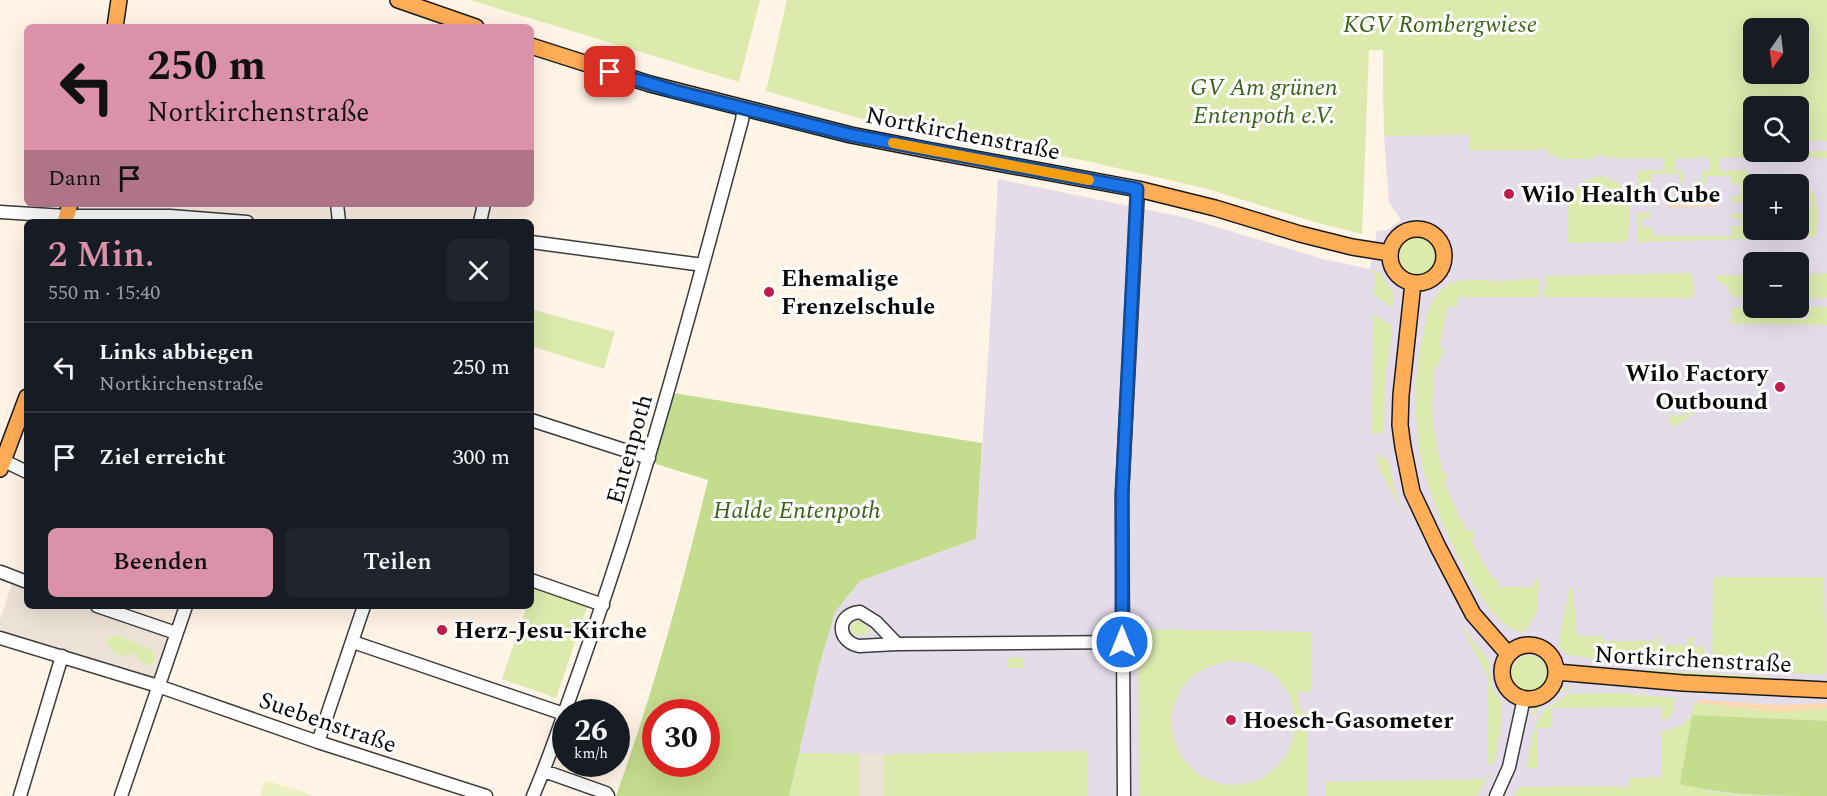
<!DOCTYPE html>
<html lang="de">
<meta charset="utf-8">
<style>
body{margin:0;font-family:Spectral,serif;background:#20242c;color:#f1f3f6;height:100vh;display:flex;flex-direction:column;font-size:22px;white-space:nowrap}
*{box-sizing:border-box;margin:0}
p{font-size:20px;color:#9ea1a6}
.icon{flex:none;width:33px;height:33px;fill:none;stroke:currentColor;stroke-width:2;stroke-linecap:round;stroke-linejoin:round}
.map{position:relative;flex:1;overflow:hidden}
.side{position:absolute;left:24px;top:219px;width:510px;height:390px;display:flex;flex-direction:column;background:#171b24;border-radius:9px;box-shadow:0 6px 24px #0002}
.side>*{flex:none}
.top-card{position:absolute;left:24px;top:24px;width:510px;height:183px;border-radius:9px;box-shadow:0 6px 24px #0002;background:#db92a9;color:#111;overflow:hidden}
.needle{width:39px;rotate:194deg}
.controls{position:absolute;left:1743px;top:18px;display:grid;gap:12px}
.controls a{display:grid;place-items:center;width:66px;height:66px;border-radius:9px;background:#171b24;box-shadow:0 6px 24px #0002;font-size:30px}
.speed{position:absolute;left:552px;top:699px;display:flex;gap:12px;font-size:30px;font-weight:700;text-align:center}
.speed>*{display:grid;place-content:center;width:78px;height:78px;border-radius:50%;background:#171b24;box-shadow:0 6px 24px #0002;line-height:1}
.speed small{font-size:15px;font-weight:400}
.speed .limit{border:9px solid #d22;background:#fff;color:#111}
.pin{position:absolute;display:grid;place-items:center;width:51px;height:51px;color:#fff;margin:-26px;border-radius:12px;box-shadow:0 3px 9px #0006}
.me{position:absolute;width:66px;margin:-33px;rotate:0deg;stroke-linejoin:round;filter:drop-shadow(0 0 4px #0008)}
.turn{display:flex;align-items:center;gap:21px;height:126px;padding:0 24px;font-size:27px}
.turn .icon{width:78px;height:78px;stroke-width:2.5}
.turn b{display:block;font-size:42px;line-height:51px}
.then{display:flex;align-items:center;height:57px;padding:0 24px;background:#0003;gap:12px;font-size:22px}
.round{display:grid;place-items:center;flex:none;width:63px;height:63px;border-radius:9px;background:#20242c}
.overview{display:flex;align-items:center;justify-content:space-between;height:102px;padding:0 24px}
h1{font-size:36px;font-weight:600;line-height:45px;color:#db92a9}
.button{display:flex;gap:12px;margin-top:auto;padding:12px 24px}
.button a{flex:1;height:69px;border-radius:9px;background:#db92a9;color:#111;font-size:24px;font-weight:600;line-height:69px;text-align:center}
.button a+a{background:#20242c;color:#f1f3f6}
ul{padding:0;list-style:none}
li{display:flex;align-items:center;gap:18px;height:90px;padding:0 24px;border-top:2px solid #363941}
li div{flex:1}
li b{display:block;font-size:22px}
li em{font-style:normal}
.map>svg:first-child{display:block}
.industrial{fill:#e5dcea;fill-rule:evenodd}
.green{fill:#dceaae;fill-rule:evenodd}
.forest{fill:#c4dc8d;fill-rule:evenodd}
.sand{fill:#fed9af}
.pitch{fill:#ecf1c1}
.plaza{fill:#ede2d7;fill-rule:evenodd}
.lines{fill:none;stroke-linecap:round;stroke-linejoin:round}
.minor-casing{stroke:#3c3c3c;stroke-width:15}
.major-casing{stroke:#1a1a1a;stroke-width:18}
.minor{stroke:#fff;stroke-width:12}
.major{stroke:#ffad56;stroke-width:15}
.route-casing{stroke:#114b97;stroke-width:15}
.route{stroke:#1a73e8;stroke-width:10}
.slow{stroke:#f59e0b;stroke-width:10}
.poi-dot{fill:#c01b4b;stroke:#fff;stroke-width:2}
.labels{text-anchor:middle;stroke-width:6;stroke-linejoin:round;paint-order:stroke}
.park-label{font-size:24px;font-style:italic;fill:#3a6318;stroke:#fff}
.street-label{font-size:24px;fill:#090909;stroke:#fff}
.poi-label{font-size:24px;font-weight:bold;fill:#090909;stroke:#fff;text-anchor:start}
</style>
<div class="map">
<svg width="1827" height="796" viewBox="0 0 1827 796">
<rect width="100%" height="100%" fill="#fff4e6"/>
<path class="industrial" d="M1637 45 1753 48 1754 74H1798L1799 49H1827V796H789L820 657 835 612 860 581 976 539 988 360 998 179 1183 217 1323 259 1370 269 1377 231 1387 230 1401 220 1389 203 1384 136 1383 50ZM1754 106H1798V152H1754ZM1754 184H1798V230H1754ZM1754 262H1798V308H1754Z"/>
<path class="green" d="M470 0H760L739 82Z
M787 0H1827V141H1799L1798 106H1754V152H1784V157L1719 158V171L1747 170V202H1732V196H1740L1741 184H1732V176H1706V184H1701V171H1710L1709 158H1675V171H1683V183H1679V174H1652L1651 183H1643V196L1652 197V200H1638V170H1664V158H1605L1604 155 1595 156V159H1557V156H1550V150H1470L1469 135 1384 136 1383 50H1369L1362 234 1325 225 1207 189 1087 161 865 120 766 91ZM1754 28H1798V74H1754Z
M1827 151V158L1792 157 1793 152Z
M1601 176C1637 183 1629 213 1628 242L1568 243C1568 211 1561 184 1601 176Z
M1792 177C1823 186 1817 212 1816 237L1791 238 1790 233 1788 230 1804 232 1807 229 1808 221 1806 218H1799V208L1801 211 1809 210 1812 203 1808 196 1804 195 1799 198 1798 184H1790V178Z
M1638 213H1652V218H1642V227L1653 228V236H1731V227L1742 226V218H1732V213H1747L1746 239 1638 242Z
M1758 230H1781L1785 234 1784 238H1758Z
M1398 257a19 19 0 1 1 38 0a19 19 0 1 1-38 0Z
M1370 269 1380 273 1393 292V308L1374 295 1375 275Z
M1692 273 1694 298 1544 297 1545 276Z
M1827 273V298H1799V274Z
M1715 275H1753V298L1733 297 1727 287 1718 281Z
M1539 278 1540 297H1458L1457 306 1448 307 1439 347H1444L1443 356H1439V365L1435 366 1432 405 1433 423 1440 463H1442V472H1447L1445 483 1461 521H1464L1465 530H1474V539L1471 540 1492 578H1497L1498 587H1534L1535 579 1539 578 1537 611 1525 632C1485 634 1436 513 1426 478 1421 464 1419 449 1418 434 1413 401 1416 367 1423 334 1427 315 1429 295 1449 284 1464 277 1486 281 1503 281 1515 280 1527 279 1539 278Z
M1809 306 1827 307V325L1731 324 1732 309 1736 307 1780 308 1786 319H1808Z
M534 310 615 332 604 369 531 346V327Z
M1373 314 1392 325 1390 350 1385 375 1384 433 1372 434Z
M1689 406H1696L1694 412 1689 417 1673 427 1670 423V415H1688Z
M1376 455 1388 459 1395 491 1405 516 1379 469Z
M1713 577H1824L1826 675 1721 669V655L1712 654Z
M534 588 587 607 556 698 502 679 527 606H531V596Z
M1569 588H1573V607L1576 608V631L1582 636H1604V641H1655V636H1660V645H1687L1688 637H1693V646L1705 647V660L1715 661 1716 669 1649 666 1568 655 1559 648C1559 628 1567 608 1569 588Z
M858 621H862L870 631V634L857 635 851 632 850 627 853 622Z
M1460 625H1461L1489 661 1492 687 1501 701 1502 718 1494 764H1487V675Z
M1138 629 1311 632 1312 691 1298 692 1299 709 1308 713V796H1139ZM1231 661C1237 662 1243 662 1249 663 1306 677 1310 753 1260 779 1249 784 1236 786 1224 784 1208 781 1196 775 1186 762 1165 737 1167 697 1193 676 1204 667 1217 664 1231 661Z
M111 636H121L154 651 156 656 155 661 148 666 127 656 122 657 113 652 110 646H107L106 641Z
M1511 673a18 18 0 1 1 36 0a18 18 0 1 1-36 0Z
M1007 658H1024V668H1007Z
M1653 670 1769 677V681L1642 673 1643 671Z
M1570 686V689C1557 691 1539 704 1534 716L1531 715C1535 703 1557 689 1570 686Z
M1619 693 1675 698C1674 708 1674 719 1662 720L1661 707 1552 708V728H1537V768H1526C1530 752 1533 723 1544 710L1568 694Z
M1694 703 1783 712 1827 708V721L1692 715 1706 791 1768 796H1514L1519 787 1595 786 1629 787 1630 778 1662 777V731C1680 728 1691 722 1694 703Z
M1087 751 1088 796H789L799 753 884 754Z
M1487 773H1490L1477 796H1325V782L1486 779Z"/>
<path class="forest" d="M673 393 982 443 976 539 860 581 835 612 819 666 789 796H616C653 693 682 587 708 480L653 463ZM656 712H706V764H656Z
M1692 715 1827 721V796C1778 796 1728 796 1680 784Z"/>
<path class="sand" d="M1717 203V206L1667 207 1668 204Z
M1698 700 1778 705 1827 703V708L1783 712 1697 703Z"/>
<path class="pitch" d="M265 780 310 794V796H260Z"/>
<path class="plaza" d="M13 580 27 585V606H88L170 635 153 681 0 634V620ZM111 636H121L154 651 156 656 155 661 149 666 144 664 134 653 122 657 120 654 118 655 113 652 111 646H107L106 641Z
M859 754H884V796H859Z"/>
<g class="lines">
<g class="minor-casing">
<path id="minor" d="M337 204 339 222
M0 212 66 216H170L247 222
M480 222 484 204
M531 242 703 265
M531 420 649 458
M0 459 27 472
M1 572 27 582
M531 580 603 605
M97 606 176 633
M0 638 158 686 318 742 486 796
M353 642 564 714
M897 644 876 622 860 612C836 614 836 641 859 646L897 644 1122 642
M318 742 364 606
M544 771 606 793 608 796
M20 796 62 656
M121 796 186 606
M533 796C545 768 555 740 565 711 585 656 604 600 622 544 666 404 704 262 742 120L744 107
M1124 796 1122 494 1138 189
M1496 796 1509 767 1524 698"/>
</g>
<g class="major-casing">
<path id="major" d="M398 0 476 27
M115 27 119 0
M531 46 650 84 851 135 927 150 1138 189 1215 208 1300 234 1352 247 1390 253
M65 222 70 204
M1390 256a27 27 0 1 1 54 0a27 27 0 1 1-54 0Z
M1413 283 1401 395 1400 425 1403 447 1412 492 1438 547 1473 614 1508 654
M0 469 27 397
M1502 672a27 27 0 1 1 54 0a27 27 0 1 1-54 0Z
M1556 672 1683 683 1827 690"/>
</g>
<use href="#minor" class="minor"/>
<use href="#major" class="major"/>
</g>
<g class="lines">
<g class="route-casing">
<path id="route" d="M610 72 675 91 851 135 1137 189 1122 494V642"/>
</g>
<use href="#route" class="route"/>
<path class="slow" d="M893 143 1089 180"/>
</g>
<g class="poi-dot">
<circle cx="1509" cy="194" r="6"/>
<circle cx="769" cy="292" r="6"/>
<circle cx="1780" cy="387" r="6"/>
<circle cx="442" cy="630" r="6"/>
<circle cx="1231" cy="720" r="6"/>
</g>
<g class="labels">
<g class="park-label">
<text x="1440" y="32">KGV Rombergwiese</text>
<text x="1264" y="95">GV Am grünen<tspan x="1264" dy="28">Entenpoth e.V.</tspan></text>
<text x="797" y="518">Halde Entenpoth</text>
</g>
<g class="street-label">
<text transform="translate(963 133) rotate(11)" y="8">Nortkirchenstraße</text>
<text transform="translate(629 449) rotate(-74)" y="8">Entenpoth</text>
<text transform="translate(1693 659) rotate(3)" y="8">Nortkirchenstraße</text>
<text transform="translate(328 722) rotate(19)" y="8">Suebenstraße</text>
</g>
<g class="poi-label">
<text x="1521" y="202">Wilo Health Cube</text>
<text x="781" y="286">Ehemalige<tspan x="781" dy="28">Frenzelschule</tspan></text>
<text x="1768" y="381" text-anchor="end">Wilo Factory<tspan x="1768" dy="28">Outbound</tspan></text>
<text x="454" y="638">Herz-Jesu-Kirche</text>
<text x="1243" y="728">Hoesch-Gasometer</text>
</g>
</g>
</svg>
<div class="controls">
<a><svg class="needle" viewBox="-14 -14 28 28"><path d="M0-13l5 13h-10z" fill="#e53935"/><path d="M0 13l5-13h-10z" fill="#9ea1a6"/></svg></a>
<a><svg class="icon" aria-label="search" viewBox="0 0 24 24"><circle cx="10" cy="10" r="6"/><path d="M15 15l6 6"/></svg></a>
<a>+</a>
<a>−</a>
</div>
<div class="speed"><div>26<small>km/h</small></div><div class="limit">30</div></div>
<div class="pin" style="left:610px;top:72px;background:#d93025"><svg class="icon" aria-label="arrive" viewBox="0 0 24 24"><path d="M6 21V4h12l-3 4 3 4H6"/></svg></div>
<svg class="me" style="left:1122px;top:642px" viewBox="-20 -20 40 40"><circle r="17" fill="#1a73e8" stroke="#fff" stroke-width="3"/><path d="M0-11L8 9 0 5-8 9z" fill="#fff"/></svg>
<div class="top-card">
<div class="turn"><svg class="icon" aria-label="left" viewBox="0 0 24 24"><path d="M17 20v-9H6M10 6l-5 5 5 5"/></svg><div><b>250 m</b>Nortkirchenstraße</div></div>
<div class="then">Dann<svg class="icon" aria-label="arrive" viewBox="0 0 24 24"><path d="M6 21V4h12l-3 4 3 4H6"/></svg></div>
</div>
<section class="side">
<div class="overview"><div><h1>2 Min.</h1><p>550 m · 15:40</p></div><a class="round"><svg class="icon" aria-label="close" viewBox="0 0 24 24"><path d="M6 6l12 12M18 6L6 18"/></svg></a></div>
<ul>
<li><svg class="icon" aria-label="left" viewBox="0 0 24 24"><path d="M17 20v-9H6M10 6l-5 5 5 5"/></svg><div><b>Links abbiegen</b><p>Nortkirchenstraße</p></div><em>250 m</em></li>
<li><svg class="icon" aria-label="arrive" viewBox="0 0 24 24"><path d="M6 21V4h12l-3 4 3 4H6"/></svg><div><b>Ziel erreicht</b></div><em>300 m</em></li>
</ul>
<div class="button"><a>Beenden</a><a>Teilen</a></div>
</section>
</div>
